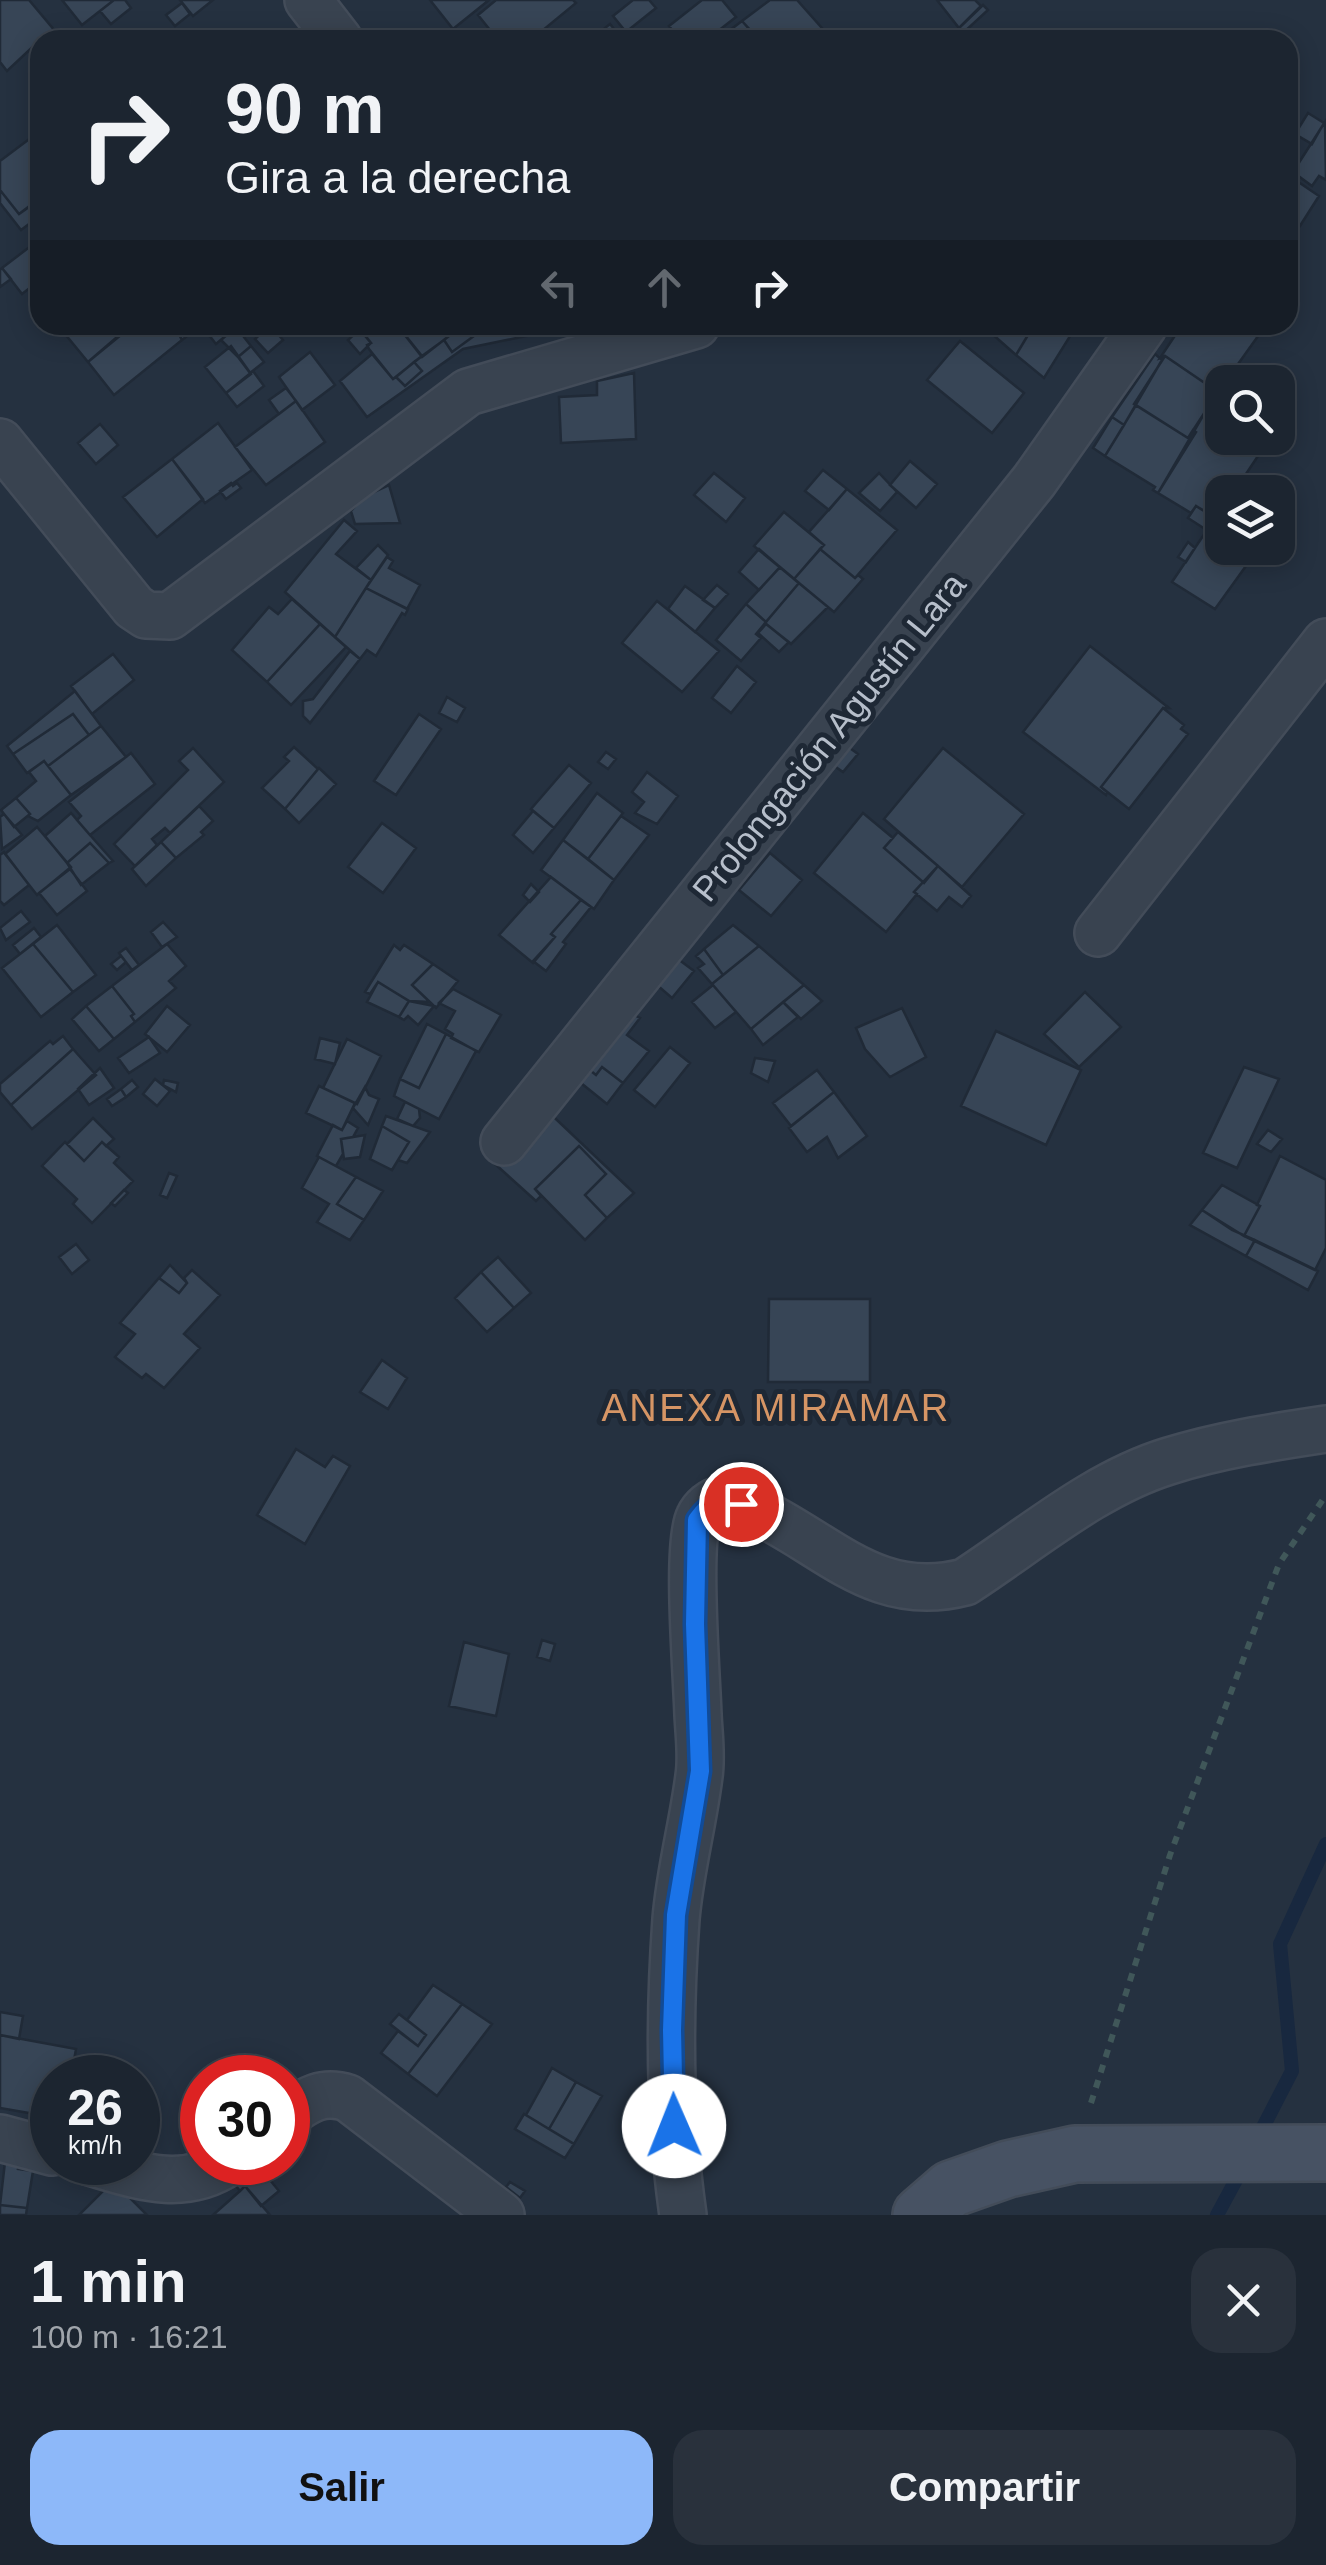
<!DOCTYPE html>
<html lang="es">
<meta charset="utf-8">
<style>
body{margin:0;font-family:Arial,sans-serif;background:#29313c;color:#f1f3f6;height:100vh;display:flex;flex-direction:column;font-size:38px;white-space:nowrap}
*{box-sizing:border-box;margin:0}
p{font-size:32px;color:#a0a5ab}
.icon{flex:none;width:55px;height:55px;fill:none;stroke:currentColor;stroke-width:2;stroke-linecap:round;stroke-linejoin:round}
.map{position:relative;height:2215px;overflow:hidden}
.sheet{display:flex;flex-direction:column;background:#1c2530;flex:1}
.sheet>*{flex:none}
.guide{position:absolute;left:30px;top:30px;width:1268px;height:305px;border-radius:30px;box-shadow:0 5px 25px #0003,0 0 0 2px #3a424c;background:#1c2530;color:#f1f3f6;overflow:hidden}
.tools{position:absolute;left:1205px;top:365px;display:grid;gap:20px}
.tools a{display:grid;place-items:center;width:90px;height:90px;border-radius:20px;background:#1c2530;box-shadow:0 5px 25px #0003,0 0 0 2px #3a424c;font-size:50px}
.speed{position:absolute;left:30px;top:2055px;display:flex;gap:20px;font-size:50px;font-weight:700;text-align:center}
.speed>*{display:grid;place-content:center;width:130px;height:130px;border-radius:50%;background:#1c2530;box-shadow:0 5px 25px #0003,0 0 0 2px #3a424c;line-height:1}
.speed small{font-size:25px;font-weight:400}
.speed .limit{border:15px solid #d22;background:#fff;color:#111}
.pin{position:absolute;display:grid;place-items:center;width:85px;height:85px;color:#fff;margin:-42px;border:5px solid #fff;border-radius:50%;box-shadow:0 2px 10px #0007}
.me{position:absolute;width:110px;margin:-55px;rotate:359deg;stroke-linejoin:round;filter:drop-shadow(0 0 8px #0008)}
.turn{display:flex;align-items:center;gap:35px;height:210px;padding:0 30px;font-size:45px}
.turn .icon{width:130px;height:130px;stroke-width:2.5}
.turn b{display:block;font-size:70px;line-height:85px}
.lanes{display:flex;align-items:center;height:95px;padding:0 30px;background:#0003;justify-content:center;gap:50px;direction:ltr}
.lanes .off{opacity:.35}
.round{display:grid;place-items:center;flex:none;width:105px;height:105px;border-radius:30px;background:#29313c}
.overview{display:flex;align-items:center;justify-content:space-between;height:170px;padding:0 30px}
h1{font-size:60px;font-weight:700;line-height:75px}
.action{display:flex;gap:20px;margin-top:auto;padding:20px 30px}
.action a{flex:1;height:115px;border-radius:30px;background:#8db8f9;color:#111;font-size:40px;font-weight:700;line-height:115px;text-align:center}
.action a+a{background:#29313c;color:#f1f3f6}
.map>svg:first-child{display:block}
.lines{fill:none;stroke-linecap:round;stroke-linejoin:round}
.stream{stroke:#18283f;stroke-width:14}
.building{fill:#374556;stroke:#202a37;stroke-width:2.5}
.minor-casing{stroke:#434c59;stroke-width:50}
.secondary-casing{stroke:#434c59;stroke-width:60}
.path{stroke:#405759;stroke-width:6;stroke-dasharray:8 8;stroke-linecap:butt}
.minor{stroke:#394350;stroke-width:45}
.secondary{stroke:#475263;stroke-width:55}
.route-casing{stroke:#114b97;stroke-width:25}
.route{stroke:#1a73e8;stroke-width:18}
.labels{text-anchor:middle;stroke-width:10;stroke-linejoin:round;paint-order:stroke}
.street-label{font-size:35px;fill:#b6beca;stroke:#1e2835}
.neighbourhood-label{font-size:38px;letter-spacing:2.5px;fill:#d69565;stroke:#1e2835}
</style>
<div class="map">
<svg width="1326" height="2215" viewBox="0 0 1326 2215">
<rect width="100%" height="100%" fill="#253140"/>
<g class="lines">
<path class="stream" d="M1257 2139 1292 2071 1280 1944 1326 1844
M1217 2215 1243 2167"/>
</g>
<path class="building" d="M0 0H29L55 31 40 40 7 71 0 62Z
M62 0H114L82 25Z
M114 0H125L131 8 111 24 100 11Z
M180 0H213L193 16Z
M430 0H489L453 29Z
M496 0H573L576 3 531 40H498L478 15Z
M633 0H649L656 8 626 32 613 16Z
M702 0H722L736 17 714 34 717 40H680L669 26Z
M770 0H797L829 36 825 40H759L742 21Z
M937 0H975L981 6 959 28Z
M182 3 190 14 175 26 166 15Z
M983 5 988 10 962 34 959 28Z
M742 21 753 33 744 40H717Z
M610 24 623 40H590Z
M1308 113 1324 123 1312 144 1295 134Z
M1325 122 1326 180 1319 176 1312 186 1293 172Z
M36 134 40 139V198L19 214 0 190V161Z
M1288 175 1319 196 1291 240 1294 242 1288 253Z
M0 190 19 214 29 207 37 218 21 230 0 203Z
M40 239V280L22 294 2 268Z
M2 268 11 279 0 287V270Z
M76 325H131L132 326 88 362 65 334Z
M131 325H174L182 340 114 395 88 362Z
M174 325H201L182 340Z
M201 325H234L236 327 216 344Z
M270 325 283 340 268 353 255 339Z
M356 325H397L422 356 393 379 369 349 367 345 371 343Z
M397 325H463L422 357Z
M463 325H489L452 352 444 340Z
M489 325H533L536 334 463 349 367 417 340 381 372 354 393 379 396 377 405 386 422 371 414 362 422 356 444 340 452 352Z
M982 325H1034L1016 355Z
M1034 325H1077L1044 378 1016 355Z
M1182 325H1266L1218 392 1165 356 1160 358Z
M236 327 251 346 238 357 221 340Z
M360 329 371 343 360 354 348 340Z
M960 341 1024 393 992 433 927 380Z
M231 346 251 374 226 393 205 367Z
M251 346 264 362 250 373 238 357Z
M310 352 335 385 302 410 279 377Z
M1155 354 1162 360 1124 425 1112 417Z
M1165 356 1218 392 1188 438 1134 404Z
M414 362 422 371 405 386 396 377Z
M253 371 264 386 237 407 226 393Z
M634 373 636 439 561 443 559 397 597 395V381Z
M286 388 296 401 279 414 269 400Z
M1215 395 1222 400V438H1270L1234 492H1222V511L1217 519 1196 506 1191 513 1158 493Z
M296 401 325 442 266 485 235 447Z
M1136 405 1188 438 1193 430 1196 432 1158 493 1153 490 1155 487 1105 456Z
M1112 417 1124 425 1105 456 1093 448Z
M218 423 252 470 205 503 172 459Z
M100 424 118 445 96 464 78 443Z
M172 459 203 499 157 537 123 497Z
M910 461 937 484 916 508 890 485Z
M823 470 847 489 829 510 805 491Z
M714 473 745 498 726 522 694 495Z
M879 473 897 492 880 511 859 493Z
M231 483 233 486 237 483 241 488 226 499 220 491Z
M389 485 400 523 355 524 351 511 363 497Z
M847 489 897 530 855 578 820 549 824 545 809 532Z
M1196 506 1213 516 1205 529 1188 518Z
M784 512 824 545 794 579 754 546Z
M1211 519 1220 524 1213 534 1205 529Z
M344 520 357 531 336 554 371 580 335 637 285 592Z
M1207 530 1213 534 1212 537 1222 543V548H1230L1251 559 1215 609 1172 582Z
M1188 542 1195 548 1186 562 1178 557Z
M378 545 388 555 371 580 356 568Z
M759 549 780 567 759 590 739 572Z
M820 549 855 578 858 575 863 579 834 612 794 579Z
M387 557 393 561 389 568 420 585 407 609 366 588Z
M780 567 799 583 766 622 746 604Z
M799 583 828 607 791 644 765 623Z
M717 585 728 594 715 608 703 600Z
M685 586 715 608 695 632 668 609Z
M366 588 408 609 405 615 402 613 376 656 367 650 360 659 335 637Z
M292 599 320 624 267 682 232 650 269 607 278 614Z
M657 601 719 651 682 692 622 643Z
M746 604 766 622 756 634 761 638 741 661 716 640Z
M320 624 346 647 291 705 267 682Z
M766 624 789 642 779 652 758 633Z
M1090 646 1169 708H1163L1101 787 1107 792 1106 795 1023 732Z
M350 651 360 659 310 723 303 716V701L313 699Z
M113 654 134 680 92 714 71 686Z
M737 666 756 682 731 713 712 698Z
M75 691 101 726 89 735 73 714 13 754 7 746Z
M447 697 465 708 457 722 439 713Z
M1163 708 1184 725 1181 729 1188 734 1129 809 1101 787Z
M73 714 89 735 48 766 44 761 27 773 13 754Z
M419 714 441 729 396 795 374 781Z
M101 726 126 757 71 795 48 766Z
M843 743 858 754 843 772 827 761Z
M294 747 318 769 285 809 262 788 289 761 284 757Z
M193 748 224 782 170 833 165 828 152 839 157 845 135 866 114 844 188 770 179 761Z
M943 748 1024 814 962 887 884 819Z
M606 752 616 759 608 769 598 762Z
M131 753 155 784 90 835 77 820 81 816 69 802Z
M44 761 71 795 38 821 28 816 30 814 16 798 36 781 29 772Z
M569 765 591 783 554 828 531 809Z
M319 768 336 784 299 823 285 809Z
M647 772 678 796 657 824 635 813 644 802 632 792Z
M597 793 623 813 588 859 563 840Z
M16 798 30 814 14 827 1 810Z
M199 806 213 821 201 832 204 835 176 858 161 842Z
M533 811 554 828 533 853 513 835Z
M71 813 90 835 113 861 109 863 90 843 67 863 45 836Z
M863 813 893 838 884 848 923 882 914 892 917 894 886 932 814 873Z
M4 814 22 835 2 849 0 817Z
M621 816 649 835 614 880 588 859Z
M382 823 416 848 383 893 348 867Z
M37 827 71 867 37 895 5 854Z
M898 832 938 866 924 883 884 848Z
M563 840 614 880 594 909 541 870Z
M161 842 176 858 146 886 132 869Z
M90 843 109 863 81 885 67 863Z
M4 852 29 885 4 905 0 901V855Z
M770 853 802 880 771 916 739 890Z
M938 866 971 896 962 907 949 897 937 911 914 892Z
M70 869 87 891 57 915 39 893Z
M551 877 581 900 551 934 555 937 533 963 499 935Z
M531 884 539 892 530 902 523 895Z
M581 900 591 907 563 942 566 944 546 971 533 961 555 937 551 934Z
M21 911 30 922 6 940 0 928Z
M163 922 177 937 162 947 151 932Z
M57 925 96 975 73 992 33 944Z
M733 925 759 946 723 975 704 949Z
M34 928 41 937 20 954 13 945Z
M33 944 73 992 41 1017 2 968Z
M167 944 186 966 169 981 176 988 135 1022 131 1016 134 1014 112 986Z
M394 945 400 950 404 945 433 964 412 985 430 1002 409 1001 378 982 370 994 365 992Z
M759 946 804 985 751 1029 712 984Z
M126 948 139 965 132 970 119 953Z
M704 949 723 975 712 984 698 968 704 964 696 956Z
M666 950 694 971 672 998 650 979Z
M121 956 126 962 117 970 111 964Z
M433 964 458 981 436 1008 412 985Z
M378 982 409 1001 399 1017 367 1002Z
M713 985 736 1012 715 1028 692 1002Z
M804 985 822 1001 801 1019 783 1002Z
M112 986 134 1014 131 1016 135 1022 114 1039 86 1006Z
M453 989 501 1015 479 1052 451 1038 453 1034 445 1029 455 1011 439 1003Z
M1085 992 1121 1027 1079 1067 1044 1034Z
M409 1001 434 1006 418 1025 408 1016 404 1020 399 1017Z
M783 1002 798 1017 763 1045 751 1029Z
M86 1006 114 1039 99 1051 72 1019Z
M167 1006 190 1025 167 1052 145 1034Z
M619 1007 640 1018 627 1035 649 1051 623 1083 602 1067 596 1075 578 1061Z
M902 1008 926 1057 890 1077 865 1049 856 1028Z
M427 1024 446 1034 419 1088 400 1079Z
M996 1031 1081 1070 1046 1145 961 1106Z
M446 1034 476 1051 439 1119 394 1096 400 1079 419 1088Z
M63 1036 73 1049 11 1105 0 1092V1084L50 1041 53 1044Z
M149 1037 160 1053 129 1073 118 1058Z
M320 1038 340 1043 335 1064 315 1059Z
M347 1039 381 1056 357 1104 323 1088Z
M670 1047 690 1063 655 1107 634 1090Z
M73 1049 96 1075 32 1129 11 1105Z
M755 1058 775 1061 768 1082 751 1073Z
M586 1067 596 1075 602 1067 623 1083 607 1104 576 1079Z
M1244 1067 1279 1079 1237 1168 1203 1153Z
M100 1068 114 1088 89 1105 78 1089Z
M817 1070 834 1092 791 1126 773 1103Z
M155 1079 170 1091 157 1106 143 1094Z
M132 1080 138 1087 126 1097 121 1089Z
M164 1080 178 1083 176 1092 163 1085Z
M319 1086 355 1103 342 1130 306 1113Z
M365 1087 369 1095 379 1099 368 1125 353 1108Z
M121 1089 126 1097 112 1106 107 1099Z
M834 1092 867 1136 838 1158 827 1137 807 1152 789 1128Z
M405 1102 419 1109 420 1118 413 1126 397 1119Z
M539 1103 634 1193 607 1218 585 1195 606 1174 579 1146 535 1189 541 1196 536 1201 495 1164Z
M386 1116 430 1132 407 1163 398 1160 409 1142 382 1126Z
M93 1118 114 1139 106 1146 102 1142 84 1161 67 1144Z
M347 1121 358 1128 353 1137 341 1139 343 1154 336 1166 317 1156 333 1125 342 1130Z
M382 1126 409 1142 392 1170 370 1159Z
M1268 1130 1282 1139 1271 1152 1257 1144Z
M365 1135 360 1157 344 1159 341 1139Z
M65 1142 84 1161 102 1142 119 1157 114 1163 133 1181 92 1223 73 1204 77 1199 42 1166Z
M579 1146 606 1174 585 1195 607 1218 585 1240 535 1189Z
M1280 1156 1326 1180V1248L1315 1270 1244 1236 1260 1206 1257 1205Z
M319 1157 356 1177 337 1204 364 1220 350 1240 317 1222 329 1204 302 1188Z
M169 1173 177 1176 167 1198 160 1195Z
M356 1177 383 1191 364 1220 337 1204Z
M1222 1185 1260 1206 1244 1236 1202 1210Z
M124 1190 128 1193 115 1206 111 1203Z
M1202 1210 1232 1230 1255 1240 1246 1256 1190 1225Z
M1255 1240 1318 1271 1308 1290 1246 1256Z
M76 1244 89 1260 72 1274 59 1257Z
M498 1257 531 1293 514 1308 481 1272Z
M170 1265 187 1283 179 1293 159 1278Z
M192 1270 220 1295 184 1334 200 1348 164 1388 146 1374 142 1378 115 1357 135 1334 120 1323 159 1278 179 1293 187 1283 184 1278Z
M481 1272 514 1308 487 1332 455 1298Z
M769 1299H870V1382H768Z
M382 1360 407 1378 388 1409 360 1392Z
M296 1449 325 1467 333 1456 350 1466 305 1544 257 1515Z
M542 1640 555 1644 550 1661 537 1657Z
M464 1642 509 1654 496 1716 449 1706Z
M433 1985 462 2004 408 2074 381 2053 398 2031 418 2046 426 2035 407 2020Z
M462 2004 492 2024 437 2096 408 2074Z
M0 2012 23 2016 19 2039 0 2035Z
M399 2014 426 2035 418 2046 390 2024Z
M0 2035 76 2049 71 2078H52V2117L0 2108Z
M552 2068 576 2082 549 2129 526 2115Z
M576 2082 602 2096 574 2144 549 2129Z
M524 2114 574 2144 565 2158 515 2129Z
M5 2162 19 2164 18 2169 33 2171 27 2208 0 2205Z
M251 2162H255L279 2191 261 2206 245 2186 240 2191 232 2181Z
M113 2181 147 2215H79Z
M510 2182 525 2191 520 2198 506 2187Z
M245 2186 270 2215H213L240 2191Z
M0 2205 27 2208 26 2215H0Z"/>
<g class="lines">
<g class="minor-casing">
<path id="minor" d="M308 0 339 40
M0 442 134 607 146 615 170 616 468 392 696 325
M1098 933 1326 642
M504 1142 1034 481 1144 325
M288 2114C308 2099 323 2090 348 2098L501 2215
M0 2138 52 2152
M90 2162C138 2176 184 2193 229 2162
M683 2215C669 2118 669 2017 676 1919 680 1871 693 1824 699 1776 702 1756 699 1735 698 1715 697 1679 686 1544 699 1518 703 1509 712 1501 722 1500 733 1498 747 1506 757 1511 830 1546 877 1605 965 1582 1030 1540 1094 1484 1169 1461 1220 1445 1273 1437 1326 1429"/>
</g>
<g class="secondary-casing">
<path id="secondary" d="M921 2215 951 2189 1008 2169 1075 2154 1326 2153"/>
</g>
<path class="path" d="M1091 2103 1170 1855 1279 1564 1326 1495"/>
<use href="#minor" class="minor"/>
<use href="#secondary" class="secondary"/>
</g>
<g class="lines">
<g class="route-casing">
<path id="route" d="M674 2126 672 2030 676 1915 700 1771 695 1624 697 1520C710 1502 720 1498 741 1504"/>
</g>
<use href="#route" class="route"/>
</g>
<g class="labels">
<g class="street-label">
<text transform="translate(829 737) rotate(-51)" y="12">Prolongación Agustín Lara</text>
</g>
<g class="neighbourhood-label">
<text x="776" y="1421">ANEXA MIRAMAR</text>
</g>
</g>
</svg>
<div class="tools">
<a><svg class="icon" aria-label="search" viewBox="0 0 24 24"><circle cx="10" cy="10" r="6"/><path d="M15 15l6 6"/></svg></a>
<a><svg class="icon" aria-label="layers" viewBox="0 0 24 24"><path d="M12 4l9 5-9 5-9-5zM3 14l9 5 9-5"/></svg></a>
</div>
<div class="speed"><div>26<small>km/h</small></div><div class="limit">30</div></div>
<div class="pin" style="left:741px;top:1504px;background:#d93025"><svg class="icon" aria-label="arrive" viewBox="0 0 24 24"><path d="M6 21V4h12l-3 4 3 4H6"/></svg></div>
<svg class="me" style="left:674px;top:2126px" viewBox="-20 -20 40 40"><circle r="19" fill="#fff"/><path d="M0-13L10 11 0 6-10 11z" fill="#1a73e8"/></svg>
<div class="guide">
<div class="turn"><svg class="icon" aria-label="right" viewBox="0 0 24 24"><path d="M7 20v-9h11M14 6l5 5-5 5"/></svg><div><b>90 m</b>Gira a la derecha</div></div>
<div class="lanes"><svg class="icon off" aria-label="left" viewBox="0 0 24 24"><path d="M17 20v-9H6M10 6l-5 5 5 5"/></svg><svg class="icon off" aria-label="ahead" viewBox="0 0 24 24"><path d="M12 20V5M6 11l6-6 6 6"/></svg><svg class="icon" aria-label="right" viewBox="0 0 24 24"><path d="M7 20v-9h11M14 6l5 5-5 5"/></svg></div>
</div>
</div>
<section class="sheet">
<div class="overview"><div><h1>1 min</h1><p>100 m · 16:21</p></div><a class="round"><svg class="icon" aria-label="close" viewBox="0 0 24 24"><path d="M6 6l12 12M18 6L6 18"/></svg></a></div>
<div class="action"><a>Salir</a><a>Compartir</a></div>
</section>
